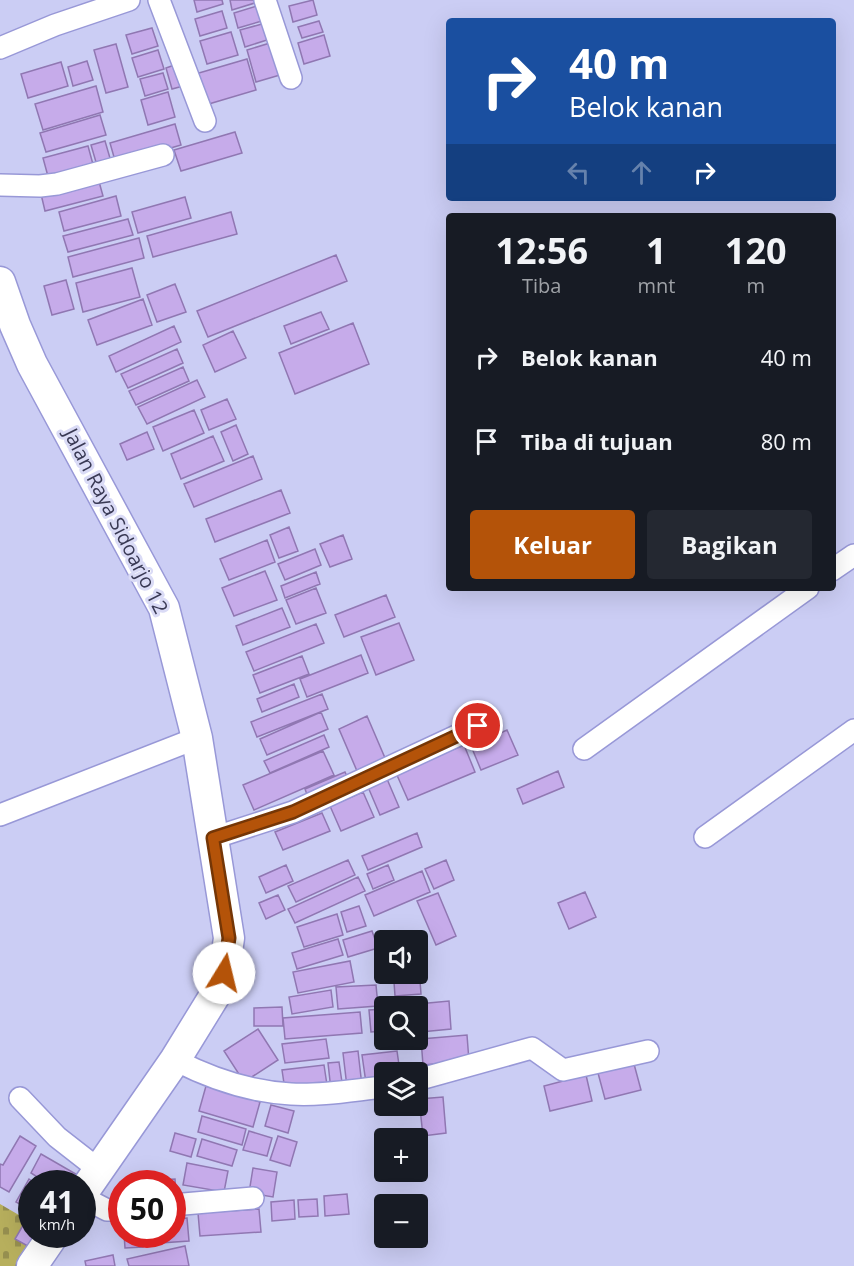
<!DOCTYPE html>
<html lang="id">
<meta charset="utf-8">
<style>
body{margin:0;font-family:"Open Sans",sans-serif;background:#242831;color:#f1f3f6;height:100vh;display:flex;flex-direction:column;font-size:22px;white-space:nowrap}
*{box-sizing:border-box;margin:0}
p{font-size:20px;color:#9ea1a6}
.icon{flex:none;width:33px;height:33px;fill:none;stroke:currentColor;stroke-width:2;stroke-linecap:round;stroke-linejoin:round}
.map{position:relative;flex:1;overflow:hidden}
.details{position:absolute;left:446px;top:213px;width:390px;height:378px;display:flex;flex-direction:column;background:#171b24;border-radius:6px;box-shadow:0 6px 24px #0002}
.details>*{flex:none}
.banner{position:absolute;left:446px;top:18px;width:390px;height:183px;border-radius:6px;box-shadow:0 6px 24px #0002;background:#1a4fa0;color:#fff;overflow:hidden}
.tools{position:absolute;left:374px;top:930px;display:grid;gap:12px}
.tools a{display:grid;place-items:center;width:54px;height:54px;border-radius:6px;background:#171b24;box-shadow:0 6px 24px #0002;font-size:30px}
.speed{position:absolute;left:18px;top:1170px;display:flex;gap:12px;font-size:30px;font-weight:700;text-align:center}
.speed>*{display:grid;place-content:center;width:78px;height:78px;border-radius:50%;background:#171b24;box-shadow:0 6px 24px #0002;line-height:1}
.speed small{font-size:15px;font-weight:400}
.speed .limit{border:9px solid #d22;background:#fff;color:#111}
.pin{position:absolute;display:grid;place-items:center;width:51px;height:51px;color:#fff;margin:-26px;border:3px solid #fff;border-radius:50%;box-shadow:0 2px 6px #0007}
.me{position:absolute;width:66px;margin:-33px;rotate:9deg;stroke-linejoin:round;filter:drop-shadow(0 0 4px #0008)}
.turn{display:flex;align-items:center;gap:21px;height:126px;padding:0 24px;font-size:27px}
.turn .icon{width:78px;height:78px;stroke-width:2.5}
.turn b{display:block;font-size:42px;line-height:51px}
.lanes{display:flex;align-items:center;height:57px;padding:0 24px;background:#0003;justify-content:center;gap:30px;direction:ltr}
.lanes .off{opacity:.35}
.eta{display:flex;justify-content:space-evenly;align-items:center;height:102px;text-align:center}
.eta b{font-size:36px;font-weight:700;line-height:42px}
.button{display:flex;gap:12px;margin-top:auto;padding:12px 24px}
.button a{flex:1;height:69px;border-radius:6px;background:#b45309;color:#fff;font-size:24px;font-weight:700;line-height:69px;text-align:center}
.button a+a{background:#242831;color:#f1f3f6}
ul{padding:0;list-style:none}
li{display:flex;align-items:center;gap:18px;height:84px;padding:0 24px}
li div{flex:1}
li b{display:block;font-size:22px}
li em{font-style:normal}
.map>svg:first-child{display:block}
.cemetery{fill:url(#cemetery-stones)}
.building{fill:#c6abea;stroke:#9077b2;stroke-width:1.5}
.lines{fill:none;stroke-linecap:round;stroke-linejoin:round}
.minor-casing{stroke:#9898d7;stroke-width:24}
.secondary-casing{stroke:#9898d7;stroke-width:33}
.minor{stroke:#fff;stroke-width:21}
.secondary{stroke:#fff;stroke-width:30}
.route-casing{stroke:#753606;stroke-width:15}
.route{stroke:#b45309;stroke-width:10}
.labels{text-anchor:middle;stroke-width:6;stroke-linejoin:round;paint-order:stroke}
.street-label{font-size:20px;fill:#393954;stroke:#dadbf6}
</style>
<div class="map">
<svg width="854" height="1266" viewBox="0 0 854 1266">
<defs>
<pattern id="cemetery-stones" width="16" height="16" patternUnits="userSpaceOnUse" patternTransform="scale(1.5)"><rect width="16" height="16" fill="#b7af5d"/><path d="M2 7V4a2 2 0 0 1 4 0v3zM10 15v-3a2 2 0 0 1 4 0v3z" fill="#968f4f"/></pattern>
</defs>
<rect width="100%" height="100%" fill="#cbcdf4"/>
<path class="cemetery" d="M0 1204 31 1222 29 1266H0Z"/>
<path class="building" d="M194 0H222L223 4 197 12Z
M230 0H257L258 2 232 10Z
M313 0 317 15 293 22 289 6Z
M257 6 262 21 238 28 234 13Z
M222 11 227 28 200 36 195 19Z
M319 21 323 32 302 38 298 27Z
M262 24 267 40 245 47 240 30Z
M152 28 158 46 132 54 126 35Z
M231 32 238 55 207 64 200 41Z
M324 35 330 56 304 64 298 43Z
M270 43 280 75 256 82 247 50Z
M116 44 128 87 106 93 94 50Z
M158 50 164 69 138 77 132 58Z
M247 59 256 90 202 106 192 75Z
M87 61 93 80 73 86 68 67Z
M61 62 68 86 28 98 21 74Z
M180 63 187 85 172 89 166 68Z
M163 73 168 89 145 96 140 79Z
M96 86 103 112 43 130 35 104Z
M168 92 175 117 148 125 141 100Z
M100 115 106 135 46 152 40 133Z
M175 124 181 145 116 164 110 143Z
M235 132 242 153 181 171 174 150Z
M105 141 112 165 98 169 91 145Z
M88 146 94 168 49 180 43 158Z
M98 178 103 196 45 211 41 194Z
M116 196 121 216 64 231 59 212Z
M185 197 191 218 138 233 132 212Z
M231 212 237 234 153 257 147 236Z
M128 219 133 235 68 252 63 236Z
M139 238 144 258 73 277 68 257Z
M336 255 347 281 208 337 197 311Z
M132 268 140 297 83 312 76 283Z
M66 280 74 309 52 315 44 286Z
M175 284 186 312 157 322 147 295Z
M143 299 152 325 97 345 88 320Z
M321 312 329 329 291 344 284 326Z
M353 323 369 364 295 394 279 353Z
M174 326 181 342 116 372 109 356Z
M233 331 246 358 215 372 203 345Z
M177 349 183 363 128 388 121 374Z
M183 367 189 381 136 405 129 391Z
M197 380 205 397 147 424 138 407Z
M227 399 236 419 209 430 201 410Z
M194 410 204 433 163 451 153 427Z
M236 425 248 454 233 461 221 432Z
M147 432 154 449 127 460 120 444Z
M213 436 224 461 181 479 171 454Z
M253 456 262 479 194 507 184 484Z
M281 490 290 513 215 542 206 519Z
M289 527 298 551 279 558 270 535Z
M343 535 352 559 330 567 320 544Z
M267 540 275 562 229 580 220 559Z
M315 549 321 565 285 580 278 564Z
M265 571 277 600 234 616 222 588Z
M316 572 320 584 285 598 281 586Z
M316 588 326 613 296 624 286 600Z
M386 595 395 617 344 637 335 615Z
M282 608 290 627 243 645 236 626Z
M399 623 414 660 376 675 361 637Z
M316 624 324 643 254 671 246 652Z
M361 655 368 673 307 697 300 679Z
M302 656 309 674 260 693 253 675Z
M294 684 299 697 262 712 257 699Z
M322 694 328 709 257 737 251 722Z
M321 712 328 729 267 755 260 739Z
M367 716 385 758 357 771 339 729Z
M507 730 518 755 481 770 471 746Z
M324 735 329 747 270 773 264 761Z
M464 745 475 772 408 800 396 773Z
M323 751 334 775 254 810 243 785Z
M558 771 564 787 523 804 517 789Z
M345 772 350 783 309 800 305 789Z
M387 779 399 807 380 815 368 787Z
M363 792 374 817 341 831 330 806Z
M322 813 330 831 283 850 275 832Z
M417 833 422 847 368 870 362 856Z
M348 860 355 875 296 902 288 886Z
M446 860 454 880 434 889 425 869Z
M286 865 293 881 266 893 259 877Z
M388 865 394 880 373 889 367 874Z
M422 871 430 892 374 916 365 895Z
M358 877 365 891 295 923 288 909Z
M585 892 596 917 569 929 558 903Z
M438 893 456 936 436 945 417 901Z
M278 895 285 910 266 919 259 903Z
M359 906 366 926 347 932 341 912Z
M337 914 343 935 304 947 297 927Z
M372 931 378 948 348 957 343 940Z
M338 939 343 955 297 969 292 953Z
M384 957V974H414L385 979 380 958Z
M350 961 354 982 298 993 293 972Z
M420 981 421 994 395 996 394 982Z
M376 985 378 1006 338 1009 336 987Z
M331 990 333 1007 292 1014 289 997Z
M449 1001 451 1029 421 1032 418 1004Z
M282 1007 283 1026H254V1008Z
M384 1009V1031L371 1032 369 1010Z
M360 1012 362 1033 285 1039 283 1018Z
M258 1029 278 1060 244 1082 224 1051Z
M467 1035 469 1061 423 1065 421 1039Z
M326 1039 329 1058 285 1063 282 1044Z
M358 1051 362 1086 347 1087 343 1053Z
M397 1051 400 1072H384V1080L366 1083 362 1055Z
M339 1062 343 1089 331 1090 328 1063Z
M634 1064 641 1090 605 1099 598 1073Z
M324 1065 327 1085 285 1090 282 1070Z
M586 1075 592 1101 550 1111 544 1086Z
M206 1086 260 1102 253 1127 199 1111Z
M443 1097 446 1133 423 1136 419 1099Z
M271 1105 294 1111 288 1133 265 1126Z
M202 1116 246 1129 242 1145 198 1132Z
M249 1131 272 1138 267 1156 243 1150Z
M175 1133 196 1139 191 1157 170 1151Z
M20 1136 36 1146 9 1192 0 1187V1164L3 1165Z
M278 1136 297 1142 290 1166 270 1160Z
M202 1139 237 1150 232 1166 197 1156Z
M41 1154 81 1177 77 1184H48L31 1173Z
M187 1163 228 1171 224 1192 183 1185Z
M253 1168 277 1172 273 1197 249 1193Z
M29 1179 36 1184H32V1211L16 1202Z
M175 1179 176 1197H172V1184H138V1181Z
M347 1194 349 1214 325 1216 324 1196Z
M317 1199 318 1216 299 1217 298 1200Z
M294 1200 295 1219 272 1221 271 1202Z
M259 1209 261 1232 200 1236 198 1213Z
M29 1215 32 1216V1234H44L35 1250 15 1239Z
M187 1218 189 1241 146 1244 145 1234H172V1219Z
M124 1234H142L143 1247 125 1248Z
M185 1246 189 1266H129L127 1259Z
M113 1255 115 1266H86L85 1261Z"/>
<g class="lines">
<g class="minor-casing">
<path id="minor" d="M159 0 205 121
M265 0 291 78
M0 48 55 25 129 0
M0 185 40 186 57 184 163 155
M832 570 854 555
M584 749 808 588
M0 815 197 738
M705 837 854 730
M213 838 293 812 478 726
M175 1060C210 1078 252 1092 291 1094 321 1096 354 1090 384 1087
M417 1080 532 1048 563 1070 648 1051
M20 1098 57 1137 98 1169
M82 1197 107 1210H122
M172 1205 253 1198"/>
</g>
<g class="secondary-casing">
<path id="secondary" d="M0 282 15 325 32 364 164 608 197 738 229 938 224 973 215 995 175 1060 82 1194
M32 1266 54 1234"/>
</g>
<use href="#minor" class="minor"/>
<use href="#secondary" class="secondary"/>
</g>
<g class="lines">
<g class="route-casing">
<path id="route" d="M224 973 229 938 213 838 293 812 478 726"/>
</g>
<use href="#route" class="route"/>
</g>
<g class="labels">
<g class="street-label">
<text transform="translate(116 521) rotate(63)" y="7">Jalan Raya Sidoarjo 12</text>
</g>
</g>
</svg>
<div class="tools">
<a><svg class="icon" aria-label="sound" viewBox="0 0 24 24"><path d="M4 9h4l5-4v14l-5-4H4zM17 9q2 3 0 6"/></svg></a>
<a><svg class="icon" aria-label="search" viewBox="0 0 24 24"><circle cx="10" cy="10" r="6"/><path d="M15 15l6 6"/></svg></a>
<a><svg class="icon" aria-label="layers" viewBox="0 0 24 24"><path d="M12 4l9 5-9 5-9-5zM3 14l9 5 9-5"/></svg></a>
<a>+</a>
<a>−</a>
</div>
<div class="speed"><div>41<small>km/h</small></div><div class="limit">50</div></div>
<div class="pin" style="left:478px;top:726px;background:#d93025"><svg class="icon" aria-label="arrive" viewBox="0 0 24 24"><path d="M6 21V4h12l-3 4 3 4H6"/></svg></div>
<svg class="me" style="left:224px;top:973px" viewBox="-20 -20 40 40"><circle r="19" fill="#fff"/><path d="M0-13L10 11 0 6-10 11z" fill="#b45309"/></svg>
<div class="banner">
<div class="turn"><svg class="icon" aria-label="right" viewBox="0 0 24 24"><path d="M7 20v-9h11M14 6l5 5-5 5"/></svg><div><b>40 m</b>Belok kanan</div></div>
<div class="lanes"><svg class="icon off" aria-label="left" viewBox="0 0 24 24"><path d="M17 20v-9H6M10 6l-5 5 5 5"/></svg><svg class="icon off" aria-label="ahead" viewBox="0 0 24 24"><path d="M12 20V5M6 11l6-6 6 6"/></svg><svg class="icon" aria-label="right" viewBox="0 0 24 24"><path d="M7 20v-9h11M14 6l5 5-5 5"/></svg></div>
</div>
<section class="details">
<div class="eta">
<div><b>12:56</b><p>Tiba</p></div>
<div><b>1</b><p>mnt</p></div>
<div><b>120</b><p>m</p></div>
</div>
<ul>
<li><svg class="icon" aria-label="right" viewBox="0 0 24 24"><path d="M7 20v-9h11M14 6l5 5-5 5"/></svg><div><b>Belok kanan</b></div><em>40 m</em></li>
<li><svg class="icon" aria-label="arrive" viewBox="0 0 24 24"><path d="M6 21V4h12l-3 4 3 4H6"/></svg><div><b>Tiba di tujuan</b></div><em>80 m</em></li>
</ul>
<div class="button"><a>Keluar</a><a>Bagikan</a></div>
</section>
</div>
